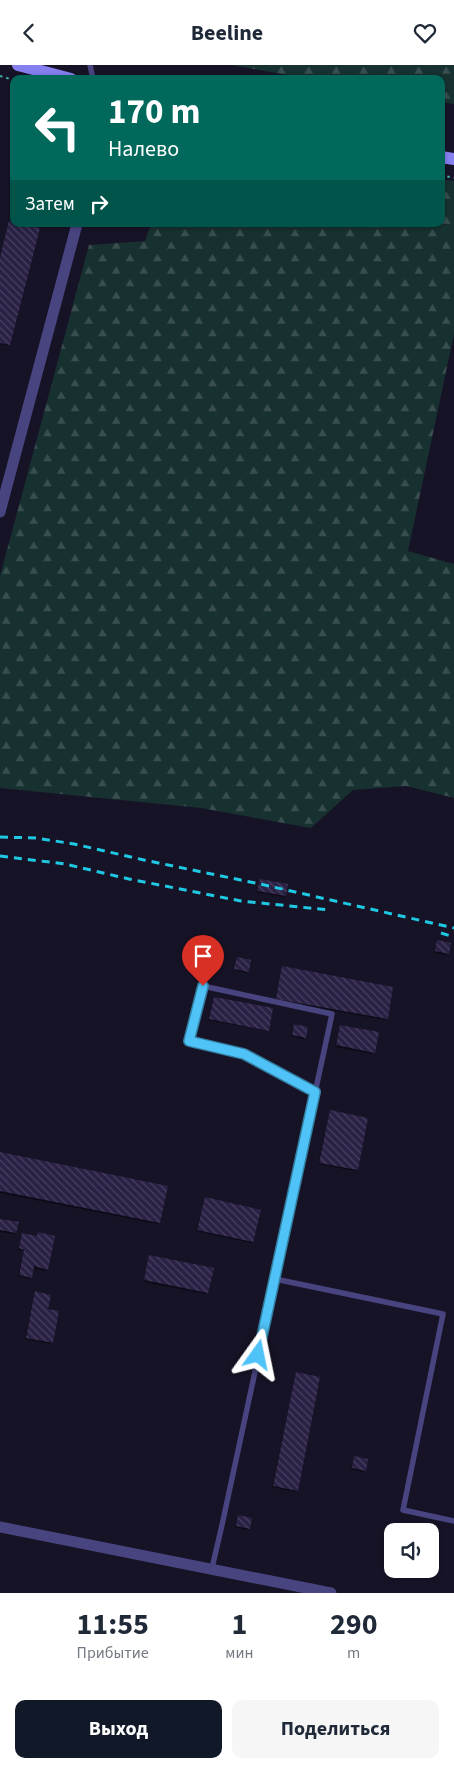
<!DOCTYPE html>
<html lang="ru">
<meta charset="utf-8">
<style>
body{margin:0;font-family:"Source Sans 3",sans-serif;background:#f6f6f7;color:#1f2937;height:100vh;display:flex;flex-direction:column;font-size:19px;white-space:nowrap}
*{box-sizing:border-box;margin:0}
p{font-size:16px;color:#747a83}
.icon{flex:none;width:28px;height:28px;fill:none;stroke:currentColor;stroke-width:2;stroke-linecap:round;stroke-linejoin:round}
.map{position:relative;height:1528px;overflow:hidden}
.drawer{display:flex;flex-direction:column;background:#fff;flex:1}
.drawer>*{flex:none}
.banner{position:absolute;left:10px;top:10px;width:435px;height:152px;border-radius:10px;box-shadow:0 1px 4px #0004;background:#00695c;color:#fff;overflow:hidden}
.buttons{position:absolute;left:384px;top:1458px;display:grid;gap:10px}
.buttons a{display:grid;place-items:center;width:55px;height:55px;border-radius:10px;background:#fff;box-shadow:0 1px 4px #0004;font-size:25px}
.pin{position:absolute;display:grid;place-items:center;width:42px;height:42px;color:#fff;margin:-51px -21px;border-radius:50% 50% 50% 0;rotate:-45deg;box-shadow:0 0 5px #0007}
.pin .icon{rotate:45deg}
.me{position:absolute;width:55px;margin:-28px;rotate:12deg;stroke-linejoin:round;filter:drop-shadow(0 0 4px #0008)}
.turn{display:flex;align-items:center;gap:18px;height:105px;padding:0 15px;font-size:22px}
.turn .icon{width:65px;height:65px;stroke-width:2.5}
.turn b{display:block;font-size:35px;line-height:42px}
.then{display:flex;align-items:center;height:48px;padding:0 15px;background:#0003;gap:10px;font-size:19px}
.eta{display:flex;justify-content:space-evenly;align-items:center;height:85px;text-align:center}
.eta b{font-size:30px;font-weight:700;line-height:35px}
.primary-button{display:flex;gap:10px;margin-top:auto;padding:10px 15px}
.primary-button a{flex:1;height:58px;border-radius:10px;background:#111827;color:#fff;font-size:20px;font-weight:700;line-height:58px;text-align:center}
.primary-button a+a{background:#f6f6f7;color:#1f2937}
header{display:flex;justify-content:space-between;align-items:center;height:65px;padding:0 15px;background:#fff;font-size:22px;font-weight:700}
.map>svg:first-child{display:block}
.forest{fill:url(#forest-firs)}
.shadow{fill:#0007}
.building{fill:url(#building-back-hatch)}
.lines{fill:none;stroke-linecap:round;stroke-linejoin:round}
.path{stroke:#3fadaa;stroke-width:2;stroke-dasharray:2.5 4;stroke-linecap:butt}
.service{stroke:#484480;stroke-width:5.5}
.minor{stroke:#484480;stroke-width:11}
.secondary{stroke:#867ff0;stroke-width:12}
.rail{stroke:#1fc9e4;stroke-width:3;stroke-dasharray:8 6;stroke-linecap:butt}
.route-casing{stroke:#337fa1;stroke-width:12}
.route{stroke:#4fc3f7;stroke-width:9}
</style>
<header><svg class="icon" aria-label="back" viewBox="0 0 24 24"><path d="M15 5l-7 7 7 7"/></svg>Beeline<svg class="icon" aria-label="heart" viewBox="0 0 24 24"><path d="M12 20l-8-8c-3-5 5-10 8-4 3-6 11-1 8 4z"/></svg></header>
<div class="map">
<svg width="454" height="1528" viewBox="0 0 454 1528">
<defs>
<pattern id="forest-firs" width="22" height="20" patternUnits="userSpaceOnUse" patternTransform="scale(1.25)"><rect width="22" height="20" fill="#173030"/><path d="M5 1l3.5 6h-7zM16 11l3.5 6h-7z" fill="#384e4f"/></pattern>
<pattern id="building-back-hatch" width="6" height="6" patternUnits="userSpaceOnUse" patternTransform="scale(1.25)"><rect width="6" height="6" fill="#2a2145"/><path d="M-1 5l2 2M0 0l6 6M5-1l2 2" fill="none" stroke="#494161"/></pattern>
</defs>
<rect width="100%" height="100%" fill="#171327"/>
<path class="forest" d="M231 0H454V39L441 37V14H310Z
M441 114 454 116V269L408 486 454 499V733L406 721 353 725 311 763 201 743 0 723V511L89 180 145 176 151 159H441Z"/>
<path class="shadow" d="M10 157 38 164 8 281 0 279V190Z
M260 815 285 831 283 832 256 827Z
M438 876 448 889 446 890 434 888Z
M237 894 247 906 246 908 234 905Z
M283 903 386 954 385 955 276 935Z
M214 933 267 965 266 966 208 955Z
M294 960 305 972 303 974 291 971Z
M340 961 374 987 372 989 335 982Z
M330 1047 357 1105 355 1106 318 1099Z
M0 1089 166 1122 159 1158 157 1159 0 1128Z
M205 1133 259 1146 252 1177 251 1178 196 1166Z
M0 1155 15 1168 14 1169 0 1167Z
M22 1169 36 1172 38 1169 47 1204 45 1206 33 1203 29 1214 18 1211 24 1186 18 1185Z
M150 1192 207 1228 206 1229 144 1217Z
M35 1228 47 1245 52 1278 50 1279 25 1274Z
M296 1309 297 1425 295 1427 272 1422Z
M354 1393 365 1405 363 1407 351 1404Z
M239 1451 249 1463 247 1465 235 1462Z"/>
<path class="building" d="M9 156 14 157V159L40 163 10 280 0 278V192Z
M260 814 288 819 286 831 257 826Z
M437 875 451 878 449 889 435 886Z
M237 892 251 895 249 907 234 904Z
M282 901 393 922 388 954 276 934Z
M214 932 273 943 269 966 209 954Z
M294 959 308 962 306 973 292 970Z
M340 960 379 967 375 988 336 980Z
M330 1045 368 1053 358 1105 319 1098Z
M0 1087 168 1121 160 1158 0 1126Z
M205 1132 261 1145 253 1177 197 1165Z
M0 1154 19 1157 16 1168 0 1165Z
M38 1167 55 1171 48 1205 34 1201 32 1213 19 1210 24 1185 19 1183 22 1168 37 1171Z
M149 1190 214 1203 208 1228 144 1215Z
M35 1226 51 1230 48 1244 59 1246 53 1278 26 1273Z
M296 1307 320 1312 298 1426 273 1421Z
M354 1391 368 1394 366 1406 352 1403Z
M238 1450 252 1453 250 1464 236 1461Z"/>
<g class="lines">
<path class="path" d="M0 11 14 15
M441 110 454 113"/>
<path class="service" d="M90 0 93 14
M126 159H131
M275 1214 443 1249 403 1445 454 1456
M212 1503 222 1460 332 949 203 921 189 976 244 989 315 1027"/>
<path class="minor" d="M0 447 77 159
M0 1462 331 1528"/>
<path class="secondary" d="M18 0 71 14
M441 92 454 94"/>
<path class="rail" d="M0 772 36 773 74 779 144 795 260 819 454 863
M0 791 65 799 129 814 241 836 329 845
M441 868 454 872"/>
</g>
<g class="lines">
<g class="route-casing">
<path id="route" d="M203 921 189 976 244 989 315 1027 258 1290"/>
</g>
<use href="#route" class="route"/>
</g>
</svg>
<div class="buttons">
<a><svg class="icon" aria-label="sound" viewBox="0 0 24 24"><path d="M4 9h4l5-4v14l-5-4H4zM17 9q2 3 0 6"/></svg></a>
</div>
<div class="pin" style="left:203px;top:921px;background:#d93025"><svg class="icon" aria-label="arrive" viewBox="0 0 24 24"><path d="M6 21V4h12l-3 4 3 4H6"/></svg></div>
<svg class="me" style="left:258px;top:1290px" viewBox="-20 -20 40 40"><path d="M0-17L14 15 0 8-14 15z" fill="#4fc3f7" stroke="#fff" stroke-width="4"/></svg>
<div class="banner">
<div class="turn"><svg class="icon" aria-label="left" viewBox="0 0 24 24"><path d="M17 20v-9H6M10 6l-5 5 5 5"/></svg><div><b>170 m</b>Налево</div></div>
<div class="then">Затем<svg class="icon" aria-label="right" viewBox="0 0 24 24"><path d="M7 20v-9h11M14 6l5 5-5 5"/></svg></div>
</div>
</div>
<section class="drawer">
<div class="eta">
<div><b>11:55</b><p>Прибытие</p></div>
<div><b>1</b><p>мин</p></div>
<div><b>290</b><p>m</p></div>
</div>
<div class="primary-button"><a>Выход</a><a>Поделиться</a></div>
</section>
